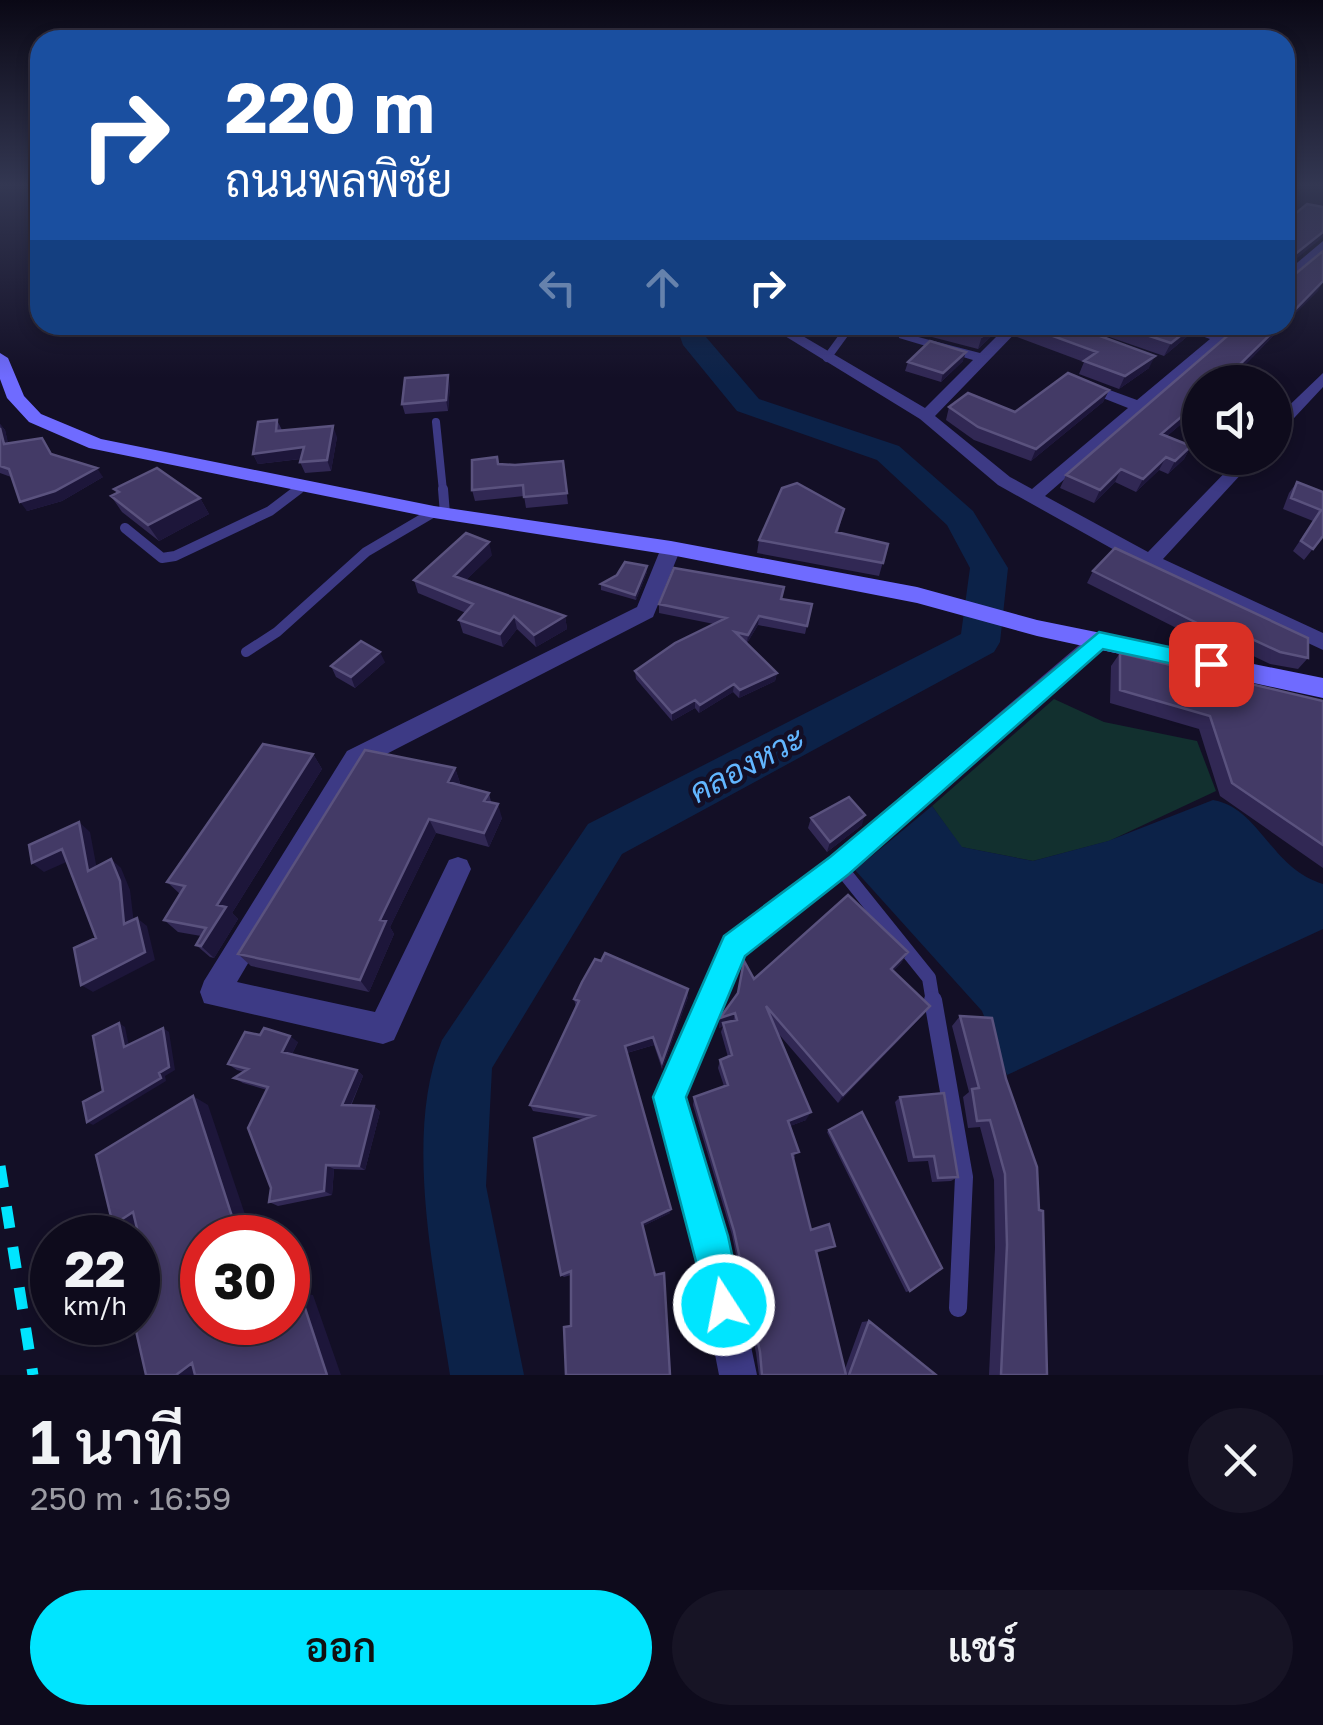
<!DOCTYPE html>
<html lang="th">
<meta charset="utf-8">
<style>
body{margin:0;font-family:"Golos Text",Sarabun,sans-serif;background:#171425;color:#f1f3f6;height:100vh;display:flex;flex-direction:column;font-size:38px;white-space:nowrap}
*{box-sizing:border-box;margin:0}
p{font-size:32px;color:#9b9ba3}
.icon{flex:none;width:55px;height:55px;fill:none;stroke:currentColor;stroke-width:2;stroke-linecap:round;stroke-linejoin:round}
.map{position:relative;height:1375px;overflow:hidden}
.panel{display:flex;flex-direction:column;background:#0e0b1c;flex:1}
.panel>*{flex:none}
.hud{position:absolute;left:30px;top:30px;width:1265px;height:305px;border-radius:30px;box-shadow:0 5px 15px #0003,0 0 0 2px #2e2b3b;background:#1a4fa0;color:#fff;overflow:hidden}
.fabs{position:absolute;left:1182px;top:365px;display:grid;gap:20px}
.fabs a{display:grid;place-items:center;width:110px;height:110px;border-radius:50%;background:#0e0b1c;box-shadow:0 5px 15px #0003,0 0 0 2px #2e2b3b;font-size:50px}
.speed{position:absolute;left:30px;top:1215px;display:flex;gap:20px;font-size:50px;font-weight:700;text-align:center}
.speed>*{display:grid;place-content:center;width:130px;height:130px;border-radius:50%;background:#0e0b1c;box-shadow:0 5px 15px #0003,0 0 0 2px #2e2b3b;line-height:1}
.speed small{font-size:25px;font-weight:400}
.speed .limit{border:15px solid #d22;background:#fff;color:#111}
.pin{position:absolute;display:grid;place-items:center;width:85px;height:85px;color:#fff;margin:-42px;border-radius:20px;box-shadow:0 5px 15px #0006}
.me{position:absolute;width:110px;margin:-55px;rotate:349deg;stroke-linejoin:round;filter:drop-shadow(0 0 8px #0008)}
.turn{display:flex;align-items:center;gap:35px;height:210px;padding:0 30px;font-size:45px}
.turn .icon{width:130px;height:130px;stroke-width:2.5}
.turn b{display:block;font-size:70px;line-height:85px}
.lanes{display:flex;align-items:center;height:95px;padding:0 30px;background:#0003;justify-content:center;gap:50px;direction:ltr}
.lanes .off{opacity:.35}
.round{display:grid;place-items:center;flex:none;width:105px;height:105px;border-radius:52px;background:#171425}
.summary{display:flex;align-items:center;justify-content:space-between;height:170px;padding:0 30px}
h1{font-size:60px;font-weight:600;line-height:75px}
.primary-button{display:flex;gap:20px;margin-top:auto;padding:20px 30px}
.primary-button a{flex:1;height:115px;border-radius:60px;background:#00e5ff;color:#111;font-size:40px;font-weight:600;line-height:115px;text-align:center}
.primary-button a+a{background:#171425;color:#f1f3f6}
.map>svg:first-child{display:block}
.green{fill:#12302f}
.water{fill:#0c2248}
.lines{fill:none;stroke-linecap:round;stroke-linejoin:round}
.river{fill:#0c2248;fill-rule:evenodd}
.lane-far4{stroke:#3d3a85;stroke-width:6}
.lane-far3{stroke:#3d3a85;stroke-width:8}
.lane-far2{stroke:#3d3a85;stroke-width:10}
.lane-far1{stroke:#3d3a85;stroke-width:14}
.lane{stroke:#3d3a85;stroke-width:18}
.street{fill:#3d3a85;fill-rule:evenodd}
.secondary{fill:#6f6bff;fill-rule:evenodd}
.rail{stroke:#00e5ff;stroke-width:11;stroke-dasharray:22 19;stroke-linecap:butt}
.wall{fill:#312854}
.shaded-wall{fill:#1d163a}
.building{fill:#433a66;stroke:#5a527e;stroke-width:2.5}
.route{fill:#00e5ff;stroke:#0095a6;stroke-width:2.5}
.labels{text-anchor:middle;stroke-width:9;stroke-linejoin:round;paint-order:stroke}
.water-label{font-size:32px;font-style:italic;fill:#62b6ff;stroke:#130f26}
</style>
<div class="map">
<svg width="1323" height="1375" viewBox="0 0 1323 1375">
<rect width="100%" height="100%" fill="#130f26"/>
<path class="green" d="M1054 699 1104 722 1197 741 1216 791 1109 841 1033 861 961 847 932 806Z"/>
<path class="water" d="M1213 800C1260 808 1270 868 1323 884V929L1007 1075 982 1011 855 870 932 806 962 847 1033 861 1108 841Z"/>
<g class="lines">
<path class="river" d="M676 325H702L706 337 759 399 899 446 973 511 1008 568 1000 642 994 652 622 854 492 1068 486 1186 524 1375H450C435 1276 403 1135 442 1040L588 824 961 634 970 568 947 525 877 460 737 411 683 345Z"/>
<path class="lane-far4" d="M32 244 34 250"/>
<path class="lane-far3" d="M827 358 851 325
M436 422 443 491
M296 491 303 486"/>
<path class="lane-far2" d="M443 489 445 514
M125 528 162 558 175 556 270 511 299 489
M246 652 277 632 366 552 434 512"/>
<path class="lane-far1" d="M839 866 929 978 933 1002"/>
<path class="lane" d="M933 1000 964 1177 958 1308"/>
<path class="street" d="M1323 241V252L1285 284V273Z
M767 325H784L925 408 973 360 899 338V332L980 353 1008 325H1023L935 416 1010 477 1032 489 1128 408 1075 387V381H1085L1137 400 1210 339 1172 325H1193L1218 333 1227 325H1242L1045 496 1148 552 1239 458H1256L1163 559 1323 633V650L1143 566 998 485 920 419Z
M1323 373V387L1281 432 1275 434V419Z
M671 542 681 548 653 617 365 765 237 982 375 1012 449 860 458 857 467 860 471 869 394 1040 383 1044 204 1003 200 992 204 981 347 751 637 607 661 548Z
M1099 632 1110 640 1107 645 848 875 744 956 686 1097 728 1236 757 1375H719L692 1236 654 1097 724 936 830 857 1091 635Z"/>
<path class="secondary" d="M0 353 8 358 24 396 41 414 101 439 434 506 671 541 917 587 1037 620 1323 678V698L1037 636 917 603 671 555 434 518 89 448 29 422 7 398 0 379Z"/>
<path class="rail" d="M0 1166 33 1375"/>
</g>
<path class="wall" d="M906 325H1003L978 349 905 330Z
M1021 325 1149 368 1119 389 1079 374 1084 362 1017 337Z
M1075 325H1195L1189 335 1164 356Z
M1240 325H1284L1228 382H1200V408L1167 436 1191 446 1184 459 1168 474 1159 470 1136 492 1115 482 1094 503 1060 488 1066 475Z
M963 361 941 382 905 371 908 362Z
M450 385 448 411 405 414 402 404Z
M1109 390 1103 402 1031 461 974 440 946 420 949 407 1015 412Z
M277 420 282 430 337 437 331 471 305 473 300 462 301 459 258 464 253 454Z
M0 424 5 430 8 444 52 454 103 477 62 501 27 511 11 477 0 473Z
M563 461 568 504 526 508 524 496 475 501 472 490 499 464 515 465Z
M1297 482 1323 492V536L1304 560 1293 551 1313 521 1283 509 1289 493Z
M114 489 200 498 209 514 159 541 122 512 111 496 117 493Z
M844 509 838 533 888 544 879 576 757 553 759 540Z
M492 555 466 580 565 616 567 629 536 647 517 629 503 647 463 633 459 620 466 613 418 593 414 580Z
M1093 571 1308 658 1298 669 1270 664 1228 644 1222 651 1087 583Z
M647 572 636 600 601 590V584Z
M782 599 812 604 805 634 758 625 747 643 777 673 775 681 739 698 733 692 699 713 695 708 672 721 636 679 635 671 714 624 659 613V604Z
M1120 653 1323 701V868L1220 796 1199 729 1110 703 1111 666Z
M385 662 355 688 336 677 331 666Z
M313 754 322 769 232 913 238 919 214 958 210 957 196 945 201 936 178 932 164 920 180 894 167 882Z
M455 768 460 783 459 785 489 793 491 802 502 818 489 847 436 833 390 927 394 934 369 992 251 966 238 954Z
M811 818 862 825 827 852 808 828Z
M908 952 901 963 893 971 923 1015 838 1103 777 1032 806 1120 790 1126 795 1158 793 1159 811 1230 829 1249 816 1253 845 1369 862 1322 869 1321 936 1375H759L756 1353 732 1235 693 1105 694 1097 724 1086 718 1068 720 1060 728 1057 721 1032 723 1026 719 1028 720 1018 754 979Z
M688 989V997L662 1069 654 1045 627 1053 670 1213 643 1226 571 1326V1275L564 1277 561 1275 583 1119 533 1111 530 1105 576 1007 574 999Z
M960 1016 992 1018 1047 1375H989L995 1248 994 1180 980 1127 968 1128 963 1097 969 1092 952 1026Z
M298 1042 292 1054 357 1070 363 1076 351 1106H374L380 1112 365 1170 334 1169 332 1195 278 1206 269 1202 271 1188 267 1090 243 1083 234 1078 244 1072 237 1070 228 1064Z
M900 1097 958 1177 951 1181 932 1182 928 1161 908 1162 895 1102Z
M829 1130 910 1291 906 1292 827 1132Z"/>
<path class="shaded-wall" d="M1323 232V237L1285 268 1289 259Z
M1323 281 1318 291 1285 324V320Z
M994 325H1003L978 349 982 336Z
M1194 325H1195L1189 335 1164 356 1171 343Z
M1280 325H1284L1228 382H1222Z
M966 352 963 361 941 382 943 373Z
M1155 356 1149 368 1119 389 1125 376Z
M448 375 450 385 448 411 446 400Z
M1109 390 1103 402 1031 461 1036 449Z
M1200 401V408L1154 447 1161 434Z
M0 424 5 430 11 454 4 444Z
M333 426 337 437 331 471 327 460Z
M1191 446 1184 459 1168 474 1175 461Z
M304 447 308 458 258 464 253 454Z
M1166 457 1159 470 1136 492 1143 479Z
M97 468 103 477 62 501 27 511 20 502Z
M1121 469 1115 482 1094 503 1100 490Z
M200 498 209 514 159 541 148 525Z
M489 542 492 555 458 588 454 576Z
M647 566V572L636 600 635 595Z
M514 616 517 629 503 647 500 634Z
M565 616 567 629 536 647 534 635Z
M759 616 758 625 747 643 748 635Z
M380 652 385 662 355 688 351 677Z
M777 673 775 681 739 698 740 690Z
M734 684 733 692 699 713 700 705Z
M695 700V708L672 721V713Z
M313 754 322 769 232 913 238 919 214 958 201 946 217 905Z
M455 768 460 783 454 796 448 782Z
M498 804 502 818 489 847 484 833Z
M865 815 862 825 827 852 830 842Z
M429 819 436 833 390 927 394 934 369 992 360 980 380 920Z
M79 822 90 832 99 880 88 871Z
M62 849 73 859 44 872 32 863Z
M111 859 121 868 130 890 135 932 124 924Z
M137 918 147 926 155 960 93 992 81 985Z
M908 952 901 963 885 979 891 969Z
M688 989V997L662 1069V1062Z
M930 1006 923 1015 838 1103 843 1095Z
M735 1013 733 1022 719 1028 720 1018Z
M119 1023 125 1027 130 1051 124 1047Z
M163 1028 169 1032 175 1070 165 1076 166 1081 93 1125 87 1122 159 1073Z
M290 1036 298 1042 290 1058 282 1052Z
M653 1037 654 1045 626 1053 625 1046Z
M357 1070 363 1076 348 1111 342 1105Z
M193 1096 208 1105 253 1238H239Z
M374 1106 380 1112 365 1170 359 1166Z
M811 1112 806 1120 785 1128 788 1121Z
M326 1165 334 1169 332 1195 324 1191Z
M671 1209 670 1213 643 1226 642 1223Z
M133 1212 152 1217 133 1230 113 1225Z
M300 1293 313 1295 341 1375H327Z
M211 1362 194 1375H176L192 1363Z"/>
<path class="building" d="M1307 204 1323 207V232L1289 259V275H1294L1323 251V281L1285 320V222Z
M938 325H994L982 336Z
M1023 325H1070L1155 356 1125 376 1084 361 1097 352Z
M1116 325H1194L1171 343Z
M1240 325H1280L1222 382H1200V401L1161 434 1191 446 1175 461 1166 457 1143 479 1121 469 1100 490 1066 475Z
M930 341 966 352 943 373 908 362Z
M1068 373 1109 390 1036 449 978 427 949 407 968 393 1015 412Z
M448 375 446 400 402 404 405 378Z
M277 420 276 431 333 426 327 460 300 462 304 447 253 454 258 422Z
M0 428 4 444 42 438 51 454 97 468 55 491 20 502 9 469 0 466Z
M497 457 498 464 515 465 563 461 567 493 524 497 523 485 472 490V460Z
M157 468 200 498 148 525 111 496 119 492 114 489Z
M1297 482 1323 492V536L1313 549 1301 541 1321 510 1291 498Z
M797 483 844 509 836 532 888 544 883 563 759 540 782 488Z
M466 533 489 542 454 576 565 616 534 635 514 616 500 634 459 620 473 604 414 580Z
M1115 548 1308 638V658L1280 652 1237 632 1231 640 1093 571Z
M625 562 647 566 635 595 601 584 617 575Z
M674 568 784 587 781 599 812 604 807 626 759 616 748 635 735 632 777 673 740 690 734 684 700 705 695 700 672 713 635 671 675 643 726 618 659 604Z
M361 641 380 652 351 677 331 666Z
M1120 653 1323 701V845L1232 783 1210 716 1120 690Z
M263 744 313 754 217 905 226 907 201 946 196 945 206 928 164 920 185 886 167 882Z
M365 750 455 768 448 782 489 793 484 801 498 804 484 833 429 819 380 920 386 921 360 980 238 954Z
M849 797 865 815 830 842 811 818Z
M79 822 88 871 111 859 120 881 124 924 137 918 145 952 81 985 74 948 96 938 62 849 32 863 29 845Z
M848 895 908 952 891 969 930 1006 843 1095 766 1006 811 1112 788 1121 799 1152 792 1154 811 1230 829 1224 835 1246 816 1251 846 1375H762L760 1352 734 1231 694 1097 728 1085 720 1060 732 1055 723 1023 737 1020 735 1013 720 1018 738 993 744 961 754 979Z
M605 953 688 989 662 1062 653 1037 625 1046 671 1209 642 1223 655 1275 664 1273 670 1375H566L564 1327 571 1326V1271L561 1275 534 1138 593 1116 530 1105 579 1001 574 999 582 982 595 959 601 961Z
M960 1016 992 1018 1006 1079 1037 1167 1039 1210 1043 1211 1047 1375H1001L1007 1245 1005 1174 990 1120 977 1121 972 1089 979 1088Z
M119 1023 124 1047 163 1028 169 1067 159 1073 161 1078 87 1122 83 1102 103 1091 93 1036Z
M264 1028 290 1036 282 1052 357 1070 342 1105 374 1106 359 1166 326 1165 324 1191 269 1202 271 1188 248 1128 268 1087 234 1078 248 1069 228 1064 245 1032 260 1035Z
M944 1093 958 1177 938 1178 934 1156 914 1157 900 1097Z
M193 1096 239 1238H202V1322H288V1301L300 1293 327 1375H195L192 1363 176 1375H146L134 1322H138V1300L152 1290 133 1212 113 1225 96 1155Z
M862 1112 942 1268 910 1291 829 1130Z
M869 1321 936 1375H849Z"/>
<linearGradient id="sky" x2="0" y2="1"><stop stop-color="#0a0815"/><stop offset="0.49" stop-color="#333752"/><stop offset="1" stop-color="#333752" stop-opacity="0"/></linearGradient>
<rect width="1323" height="378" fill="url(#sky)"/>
<path class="route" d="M1099 632 1211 656 1222 664 1211 672 1103 649 849 874 745 956 686 1097 728 1236 743 1305 738 1319 724 1324 711 1319 653 1097 724 936 830 857Z"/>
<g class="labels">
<g class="water-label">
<text transform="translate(747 765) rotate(-28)" y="11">คลองหวะ</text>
</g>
</g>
</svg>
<div class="fabs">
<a><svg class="icon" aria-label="sound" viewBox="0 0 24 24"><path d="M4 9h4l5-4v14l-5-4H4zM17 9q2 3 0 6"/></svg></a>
</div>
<div class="speed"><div>22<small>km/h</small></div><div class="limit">30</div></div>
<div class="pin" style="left:1211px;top:664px;background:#d93025"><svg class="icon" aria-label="arrive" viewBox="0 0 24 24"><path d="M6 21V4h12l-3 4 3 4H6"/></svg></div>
<svg class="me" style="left:724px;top:1305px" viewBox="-20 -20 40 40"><circle r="17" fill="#00e5ff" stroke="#fff" stroke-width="3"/><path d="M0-11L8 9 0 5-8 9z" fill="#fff"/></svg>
<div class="hud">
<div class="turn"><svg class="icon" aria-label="right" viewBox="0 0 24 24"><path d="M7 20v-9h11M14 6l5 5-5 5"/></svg><div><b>220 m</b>ถนนพลพิชัย</div></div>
<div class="lanes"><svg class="icon off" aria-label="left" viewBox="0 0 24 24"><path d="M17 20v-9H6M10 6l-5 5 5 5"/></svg><svg class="icon off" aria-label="ahead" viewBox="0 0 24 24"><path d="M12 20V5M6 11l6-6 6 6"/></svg><svg class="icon" aria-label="right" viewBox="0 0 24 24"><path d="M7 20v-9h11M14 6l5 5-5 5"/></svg></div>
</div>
</div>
<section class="panel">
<div class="summary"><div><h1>1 นาที</h1><p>250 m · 16:59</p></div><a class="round"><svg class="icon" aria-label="close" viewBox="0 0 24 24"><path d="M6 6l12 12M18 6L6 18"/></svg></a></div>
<div class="primary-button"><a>ออก</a><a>แชร์</a></div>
</section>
